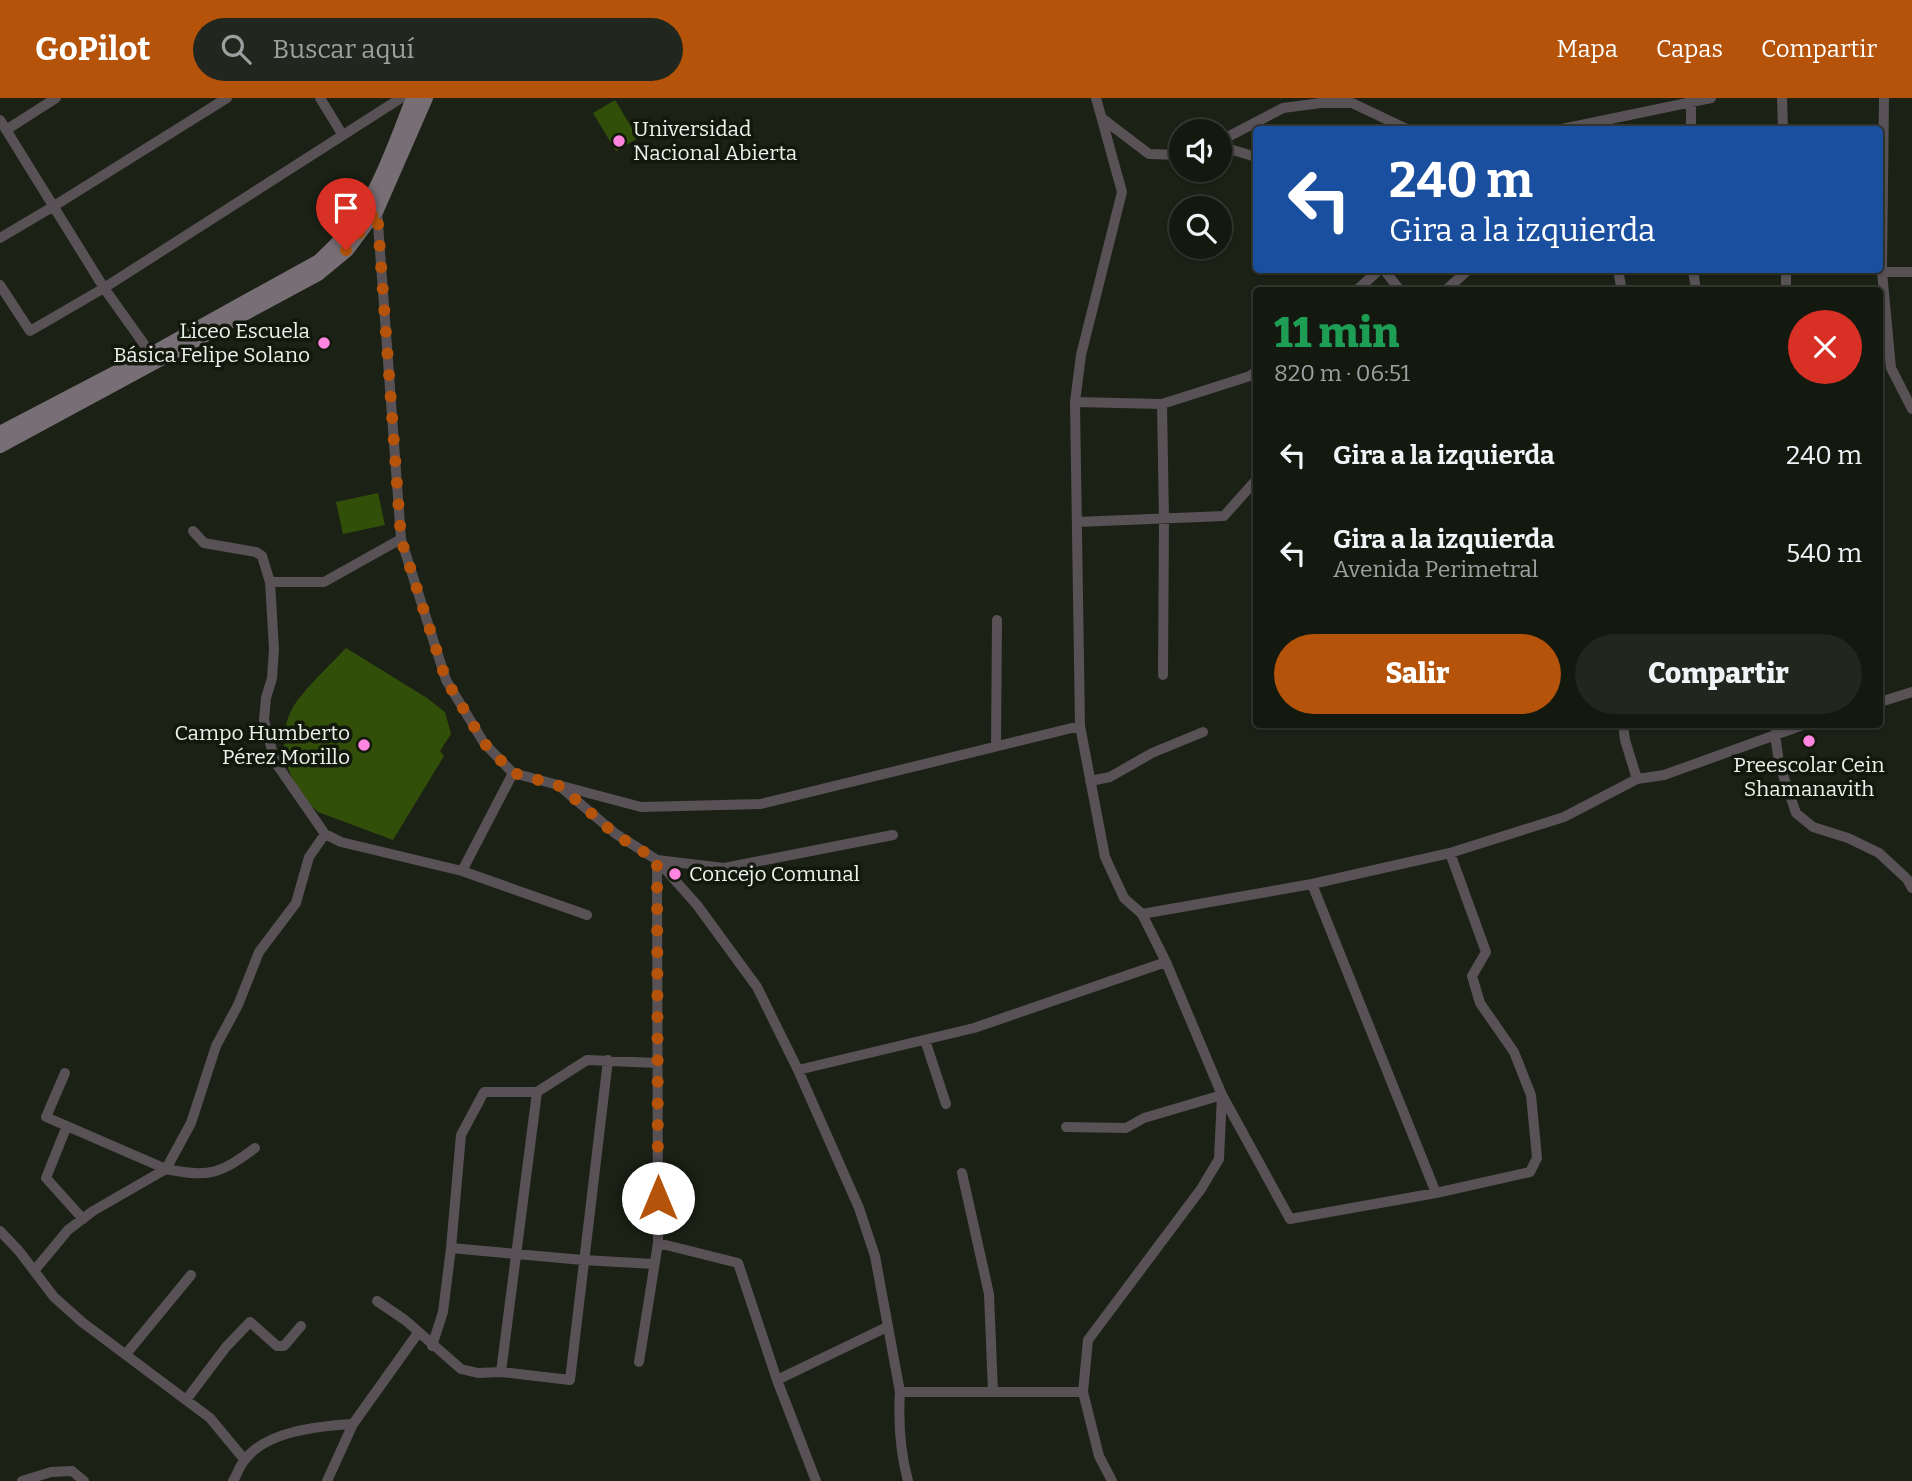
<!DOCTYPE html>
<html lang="es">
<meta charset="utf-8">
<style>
body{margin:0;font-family:Bitter,serif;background:#21261e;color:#f1f3f6;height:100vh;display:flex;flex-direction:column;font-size:26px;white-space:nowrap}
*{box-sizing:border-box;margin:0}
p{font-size:23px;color:#9da09f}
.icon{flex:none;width:38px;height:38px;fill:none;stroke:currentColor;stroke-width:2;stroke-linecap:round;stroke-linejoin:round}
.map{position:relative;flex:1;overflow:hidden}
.details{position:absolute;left:1253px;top:189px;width:630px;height:441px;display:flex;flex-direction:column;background:#141910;border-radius:7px;box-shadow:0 2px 5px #0004,0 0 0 2px #333830}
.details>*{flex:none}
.guide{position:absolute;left:1253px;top:28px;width:630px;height:147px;border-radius:7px;box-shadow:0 2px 5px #0004,0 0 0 2px #333830;background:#1a4fa0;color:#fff;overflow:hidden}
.controls{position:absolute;left:1169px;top:21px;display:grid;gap:14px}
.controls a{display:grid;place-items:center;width:63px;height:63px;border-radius:50%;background:#141910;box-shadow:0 2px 5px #0004,0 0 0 2px #333830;font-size:35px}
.pin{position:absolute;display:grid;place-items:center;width:60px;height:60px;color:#fff;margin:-72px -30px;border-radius:50% 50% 50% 0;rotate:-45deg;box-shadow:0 0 7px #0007}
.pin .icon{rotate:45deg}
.me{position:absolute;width:77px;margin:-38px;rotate:0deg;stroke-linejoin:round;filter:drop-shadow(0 0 5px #0008)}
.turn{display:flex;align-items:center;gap:24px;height:147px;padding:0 21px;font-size:32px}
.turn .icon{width:91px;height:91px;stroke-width:2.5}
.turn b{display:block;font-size:49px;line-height:60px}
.round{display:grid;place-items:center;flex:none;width:74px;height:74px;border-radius:37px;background:#21261e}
.summary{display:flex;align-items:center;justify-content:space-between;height:119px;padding:0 21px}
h1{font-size:42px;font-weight:800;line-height:52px;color:#1e9e55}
.button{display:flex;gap:14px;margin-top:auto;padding:14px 21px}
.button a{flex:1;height:80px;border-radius:42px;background:#b45309;color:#fff;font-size:28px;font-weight:800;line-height:80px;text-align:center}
.button a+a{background:#21261e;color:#f1f3f6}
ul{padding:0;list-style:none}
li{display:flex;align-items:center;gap:21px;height:98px;padding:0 21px}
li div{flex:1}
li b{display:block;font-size:26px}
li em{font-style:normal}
header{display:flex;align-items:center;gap:42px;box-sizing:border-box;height:98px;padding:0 35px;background:#b45309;color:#fff}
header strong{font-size:33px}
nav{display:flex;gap:38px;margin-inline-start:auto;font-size:24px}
.search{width:490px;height:63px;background:#21261e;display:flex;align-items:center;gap:18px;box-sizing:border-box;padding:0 24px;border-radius:38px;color:#9da09f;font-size:26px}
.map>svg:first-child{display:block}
.green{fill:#324f09}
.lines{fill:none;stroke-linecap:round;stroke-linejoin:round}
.minor{stroke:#585156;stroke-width:10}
.secondary{stroke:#786e75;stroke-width:14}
.route{stroke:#b45309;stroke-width:12;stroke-dasharray:0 21.6}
.poi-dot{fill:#ff85de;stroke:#12180c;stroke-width:2.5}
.labels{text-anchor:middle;stroke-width:7;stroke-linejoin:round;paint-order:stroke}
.poi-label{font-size:21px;fill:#ecf1e9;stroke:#12180c;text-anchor:start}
</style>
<header>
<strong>GoPilot</strong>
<div class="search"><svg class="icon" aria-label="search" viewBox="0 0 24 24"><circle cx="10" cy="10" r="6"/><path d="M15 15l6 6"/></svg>Buscar aquí</div>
<nav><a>Mapa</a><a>Capas</a><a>Compartir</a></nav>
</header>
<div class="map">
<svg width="1912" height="1383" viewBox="0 0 1912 1383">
<rect width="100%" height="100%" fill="#1b2115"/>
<path class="green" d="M615 2 638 40 616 53 593 15Z
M378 395 385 427 343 436 336 404Z
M346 550 427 600 445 614 451 636 440 653 444 658 393 742 318 714C289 688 273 648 292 611 302 593 331 566 346 550Z"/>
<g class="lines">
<path class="minor" d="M320 0 342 36
M1096 0 1122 94 1081 257 1075 304 1080 628 1105 759 1124 800 1142 816 1312 786 1450 755 1564 719 1637 681 1664 677 1806 626
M1782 0 1783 32
M1884 0 1882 174 1891 270 1912 311
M1103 21 1149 56 1181 57
M0 22 104 190 151 256
M6 32 56 0
M1557 32 1711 0
M1691 32V5
M1220 43 1283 10 1321 5H1352L1409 32
M1220 48 1256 59
M377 112 401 441 446 582 484 645 513 675 641 709 761 706 1080 628
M0 140 54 108 227 0
M1384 172 1400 192
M1618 172 1621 188
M1693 172 1696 192
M1786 172V192
M1882 174H1912
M0 187 30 233 104 190 401 0
M1357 192 1379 172
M1446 192 1468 172
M1075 304 1162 306 1250 278 1256 273
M1162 306 1164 421 1163 577
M1077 424 1224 418 1256 382
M193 433 204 445 256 454 262 458 270 484
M401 441 324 484H270L274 551 272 580 266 600 264 622 275 664 325 736 341 744 462 773 513 675
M1880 604 1912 594
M1623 626 1625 642 1637 681
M1775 636 1779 665 1796 715 1813 729 1848 740 1879 755 1907 781 1912 790
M996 647 997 522
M1090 683 1110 679 1152 655 1203 634
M563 691 616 736 657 762 658 1145 738 1165 777 1282
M893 737 724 770 657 762 697 807 757 889 798 972 859 1110 875 1158 900 1294H1083L1088 1242 1201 1091 1219 1061 1222 997 1144 1020 1126 1030 1066 1029
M462 773 587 817
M1142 816 1166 864 1222 997 1290 1121 1436 1095 1312 786
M925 942 946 1006
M608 962 570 1282 501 1274 537 994 587 962 657 965
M798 972 974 930 1166 864
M65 975 46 1019 166 1071 191 1025 216 948 238 907 259 854 296 805 309 759 325 736
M66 1030 46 1080 83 1121
M962 1075 989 1196 993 1294
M1436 1095 1530 1074 1537 1060 1531 997 1514 954 1480 905 1472 878 1486 854 1450 755
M0 1133 19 1153 54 1199 82 1224 210 1320 244 1361
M451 1150 583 1162 654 1166
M34 1173 68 1132 93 1113 166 1071C209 1080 220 1076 255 1050
M377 1203 405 1222 461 1271 478 1275 501 1274
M432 1248 443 1214 451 1150 461 1037 484 994H537
M126 1256 191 1177
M639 1264 658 1145
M900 1294C898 1326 900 1353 908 1383
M1083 1294 1099 1358 1112 1383
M186 1302 226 1249 250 1224 277 1248H284L301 1228
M22 1383 51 1374 72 1373 84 1383
M233 1383C237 1377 239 1369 244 1363 265 1333 319 1328 353 1326
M327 1383 353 1326 418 1235
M816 1383 777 1282 887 1229"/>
<path class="secondary" d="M0 335 151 256 319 163C374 114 387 66 413 0
M0 348 318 176 347 152 377 112 426 0"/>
</g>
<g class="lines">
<path class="route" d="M346 152 377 112 401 441 446 582 484 645 513 675 560 688 616 737 657 762 658 1100"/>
</g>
<g class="poi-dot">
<circle cx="619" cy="43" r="7"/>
<circle cx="324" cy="245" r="7"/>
<circle cx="1809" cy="643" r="7"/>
<circle cx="364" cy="647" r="7"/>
<circle cx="675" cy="776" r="7"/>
</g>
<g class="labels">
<g class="poi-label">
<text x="633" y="38">Universidad<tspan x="633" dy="24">Nacional Abierta</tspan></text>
<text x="310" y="240" text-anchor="end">Liceo Escuela<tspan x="310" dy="24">Básica Felipe Solano</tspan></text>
<text x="350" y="642" text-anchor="end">Campo Humberto<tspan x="350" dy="24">Pérez Morillo</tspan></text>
<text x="1809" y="674" text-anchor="middle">Preescolar Cein<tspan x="1809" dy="24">Shamanavith</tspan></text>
<text x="689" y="783">Concejo Comunal</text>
</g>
</g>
</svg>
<div class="controls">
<a><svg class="icon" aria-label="sound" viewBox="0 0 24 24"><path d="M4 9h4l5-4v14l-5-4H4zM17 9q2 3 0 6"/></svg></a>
<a><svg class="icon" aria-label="search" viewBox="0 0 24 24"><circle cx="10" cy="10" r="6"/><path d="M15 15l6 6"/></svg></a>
</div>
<div class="pin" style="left:346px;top:152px;background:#d93025"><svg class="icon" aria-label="arrive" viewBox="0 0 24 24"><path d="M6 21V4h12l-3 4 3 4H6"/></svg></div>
<svg class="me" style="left:658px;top:1100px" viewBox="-20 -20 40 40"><circle r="19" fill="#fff"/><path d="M0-13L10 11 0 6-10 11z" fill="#b45309"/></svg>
<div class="guide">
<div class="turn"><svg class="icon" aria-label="left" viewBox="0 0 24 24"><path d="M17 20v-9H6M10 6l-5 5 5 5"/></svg><div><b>240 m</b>Gira a la izquierda</div></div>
</div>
<section class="details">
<div class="summary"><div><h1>11 min</h1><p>820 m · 06:51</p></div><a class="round" style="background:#d93025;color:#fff"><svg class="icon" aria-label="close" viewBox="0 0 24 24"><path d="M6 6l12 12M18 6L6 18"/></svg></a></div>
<ul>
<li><svg class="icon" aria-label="left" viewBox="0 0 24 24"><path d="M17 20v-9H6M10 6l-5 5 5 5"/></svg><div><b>Gira a la izquierda</b></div><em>240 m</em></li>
<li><svg class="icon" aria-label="left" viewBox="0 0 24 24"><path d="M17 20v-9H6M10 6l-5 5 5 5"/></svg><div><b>Gira a la izquierda</b><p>Avenida Perimetral</p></div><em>540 m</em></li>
</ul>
<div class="button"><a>Salir</a><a>Compartir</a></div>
</section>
</div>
